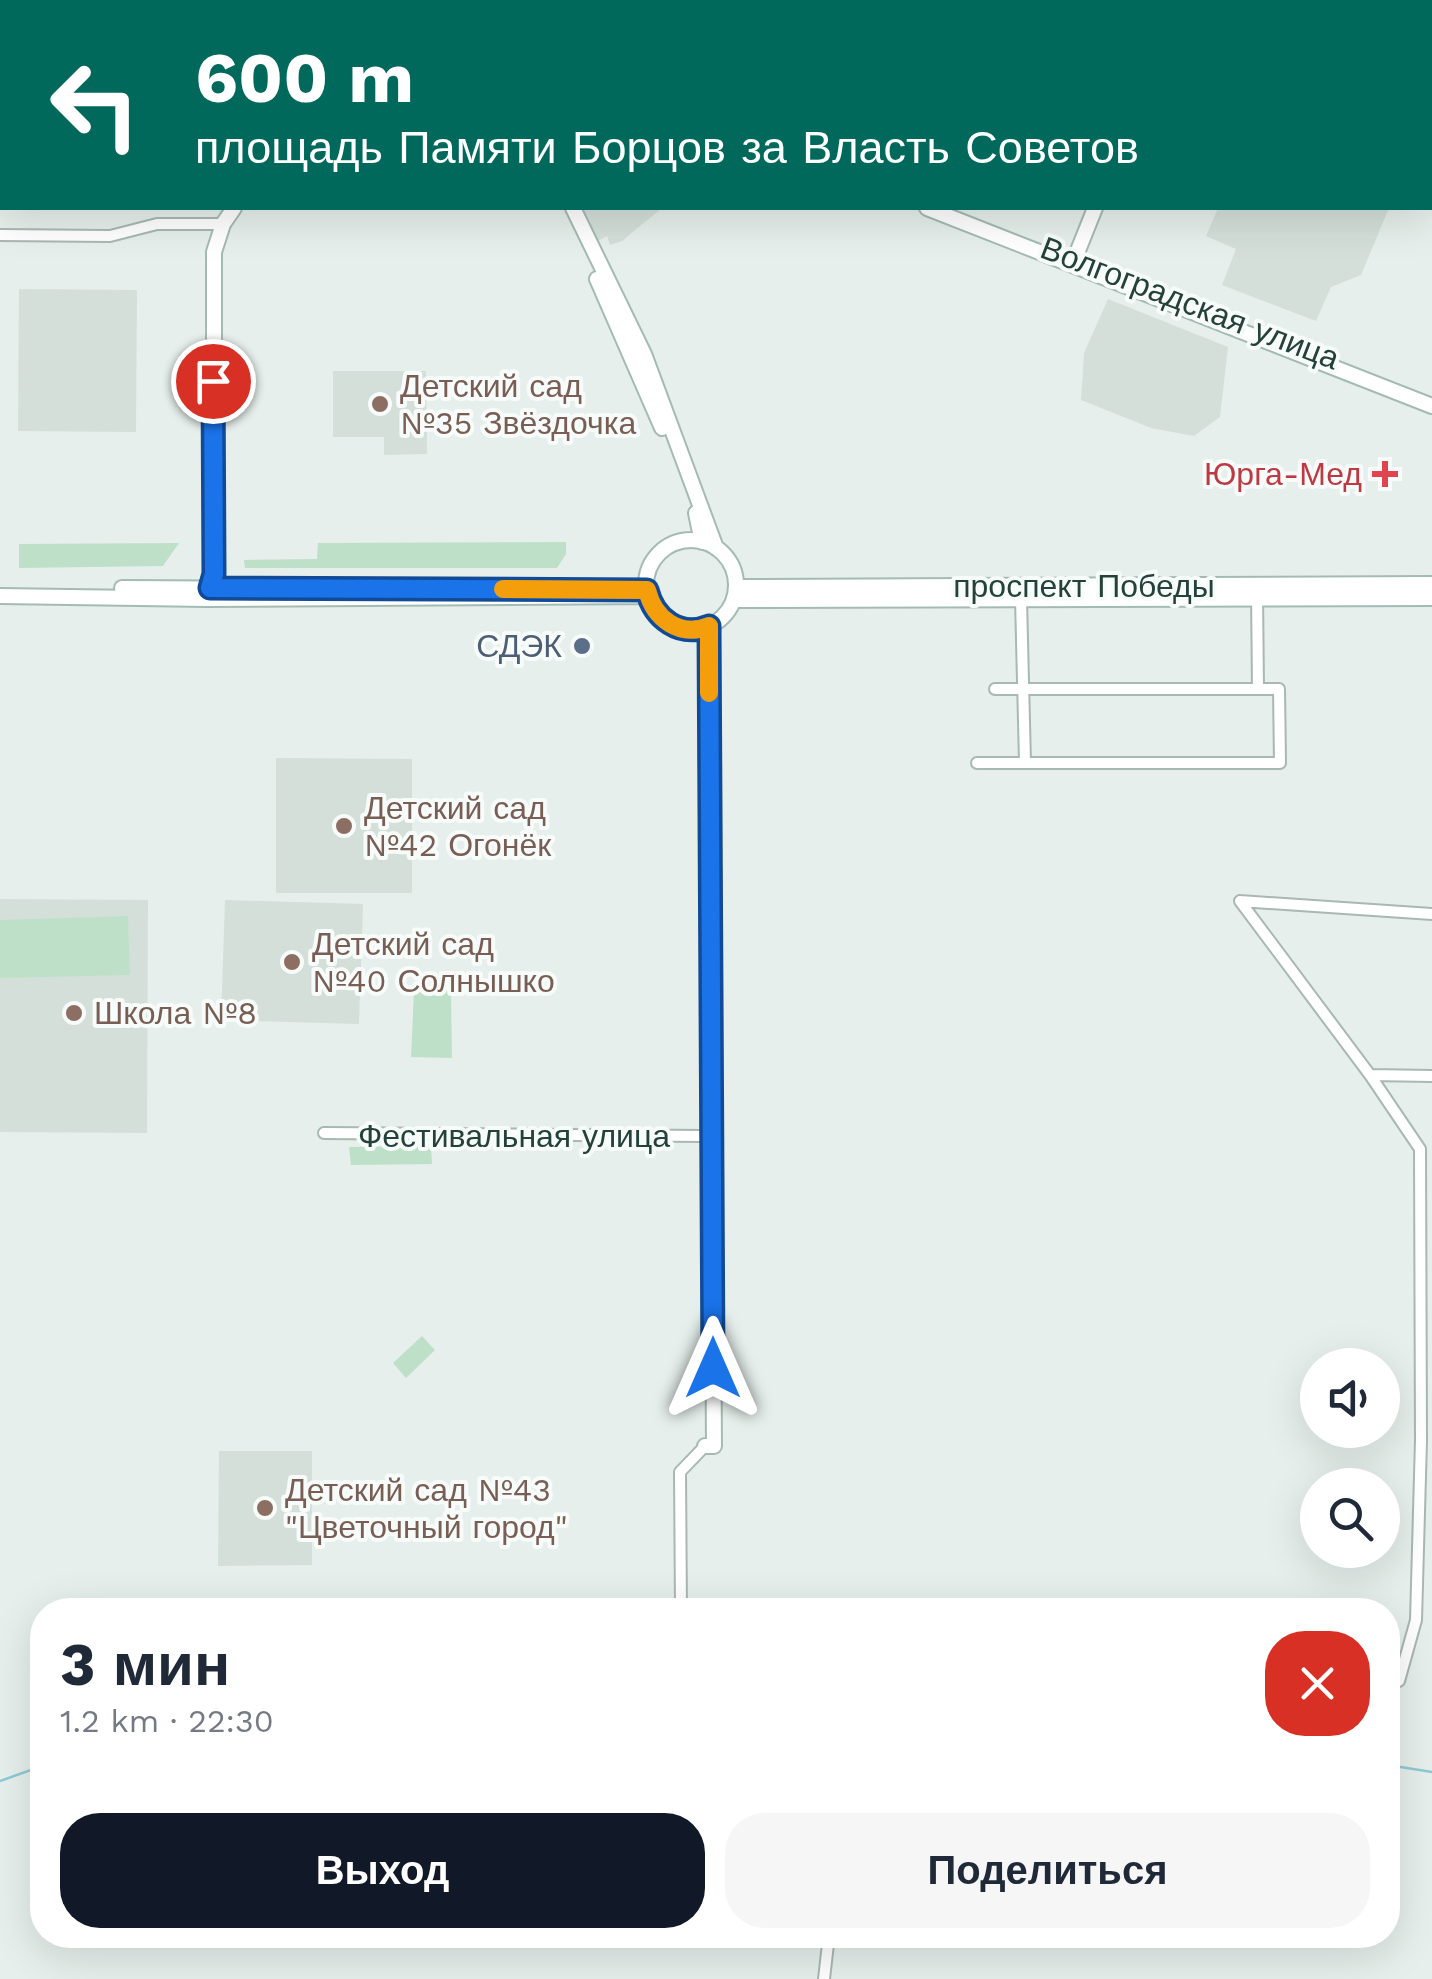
<!DOCTYPE html>
<html lang="ru">
<meta charset="utf-8">
<style>
body{margin:0;font-family:"Work Sans",sans-serif;background:#f6f6f7;color:#1f2937;height:100vh;display:flex;flex-direction:column;font-size:38px;white-space:nowrap}
*{box-sizing:border-box;margin:0}
p{font-size:32px;color:#747a83}
.icon{flex:none;width:55px;height:55px;fill:none;stroke:currentColor;stroke-width:2;stroke-linecap:round;stroke-linejoin:round}
.map{position:relative;flex:1;overflow:hidden}
.panel{position:absolute;left:30px;top:1598px;width:1370px;height:350px;display:flex;flex-direction:column;background:#fff;border-radius:40px;box-shadow:0 10px 40px #0002}
.panel>*{flex:none}
.top-card{position:absolute;left:0px;top:0px;width:1432px;height:210px;box-shadow:0 10px 40px #0002;background:#00695c;color:#fff;overflow:hidden}
.controls{position:absolute;left:1300px;top:1348px;display:grid;gap:20px}
.controls a{display:grid;place-items:center;width:100px;height:100px;border-radius:50%;background:#fff;box-shadow:0 10px 40px #0002;font-size:50px}
.pin{position:absolute;display:grid;place-items:center;width:85px;height:85px;color:#fff;margin:-42px;border:5px solid #fff;border-radius:50%;box-shadow:0 2px 10px #0007}
.me{position:absolute;width:110px;margin:-55px;rotate:0deg;stroke-linejoin:round;filter:drop-shadow(0 0 8px #0008)}
.turn{display:flex;align-items:center;gap:35px;height:210px;padding:0 30px;font-size:45px}
.turn .icon{width:130px;height:130px;stroke-width:2.5}
.turn b{display:block;font-size:70px;line-height:85px}
.round{display:grid;place-items:center;flex:none;width:105px;height:105px;border-radius:40px;background:#f6f6f7}
.headline{display:flex;align-items:center;justify-content:space-between;height:170px;padding:0 30px}
h1{font-size:60px;font-weight:700;line-height:75px}
.primary-button{display:flex;gap:20px;margin-top:auto;padding:20px 30px}
.primary-button a{flex:1;height:115px;border-radius:40px;background:#111827;color:#fff;font-size:40px;font-weight:700;line-height:115px;text-align:center}
.primary-button a+a{background:#f6f6f7;color:#1f2937}
.map>svg:first-child{display:block}
.built{fill:#d4dfda}
.green{fill:#bfe0c8}
.lines{fill:none;stroke-linecap:round;stroke-linejoin:round}
.stream{stroke:#8ec9d4;stroke-width:2.5}
.street-casing{stroke:#a8b8b2;stroke-width:14}
.secondary-casing{stroke:#a4bbb3;stroke-width:18}
.street{stroke:#fff;stroke-width:10}
.secondary{stroke:#fff;stroke-width:14}
.route-casing{stroke:#114b97;stroke-width:25}
.route{stroke:#1a73e8;stroke-width:18}
.slow{stroke:#f59e0b;stroke-width:18}
.education-dot{fill:#8d6e63;stroke:#f7fbf9;stroke-width:4}
.health-dot{fill:#e0444e;stroke:#f7fbf9;stroke-width:4}
.service-dot{fill:#5c6f8a;stroke:#f7fbf9;stroke-width:4}
.labels{text-anchor:middle;stroke-width:8;stroke-linejoin:round;paint-order:stroke}
.street-label{font-size:32px;fill:#24423a;stroke:#f7fbf9}
.education-label{font-size:32px;fill:#785e54;stroke:#f7fbf9;text-anchor:start}
.health-label{font-size:32px;fill:#be3a42;stroke:#f7fbf9;text-anchor:end}
.service-label{font-size:32px;fill:#4e5e75;stroke:#f7fbf9;text-anchor:end}
</style>
<div class="map">
<svg width="1432" height="1979" viewBox="0 0 1432 1979">
<rect width="100%" height="100%" fill="#e6efeb"/>
<path class="built" d="M575 208H662L622 241 610 245 607 236 596 242Z
M1218 208H1389L1361 275 1331 287 1316 321 1222 285 1236 249 1206 236Z
M19 289 137 290 136 432 18 431Z
M1108 299 1228 347 1220 417 1194 436 1151 428 1081 400 1084 353Z
M333 371H426L427 454 384 455V437H333Z
M276 758 412 759V893H276Z
M0 899 148 900 147 1133 0 1132Z
M225 900 363 904 359 1024 221 1020Z
M219 1451H312V1565L218 1566Z"/>
<path class="green" d="M566 542V554L557 568H245L244 560 317 559 318 543Z
M179 543 163 566 19 568V544Z
M128 916 130 975 0 978V920Z
M451 990 452 1058 411 1057 414 991Z
M431 1146 432 1164 351 1165 349 1147Z
M422 1336 435 1350 406 1378 393 1363Z"/>
<g class="lines">
<path class="stream" d="M1388 1765 1432 1772
M0 1781 42 1766"/>
<g class="street-casing">
<path id="street" d="M0 235 110 236 157 224H223
M1021 599 1025 763
M995 689H1258
M977 763H1280L1279 689H1258L1257 592
M1240 901 1370 1075 1420 1149 1421 1440 1416 1620 1399 1681
M1240 901 1432 914
M1370 1075 1432 1076
M324 1133 704 1136
M681 1610 680 1472 705 1446
M824 1979 829 1935"/>
</g>
<g class="secondary-casing">
<path id="secondary" d="M399 0 405 2
M424 0 430 2
M314 2 315 0
M593 2 594 0
M1177 2 1178 0
M573 208 644 354 716 548
M927 208 1432 406
M1075 258 1095 208
M597 279 662 428
M696 513 702 542
M646 585a45 45 0 1 1 90 0a45 45 0 1 1-90 0Z
M736 587 1432 584
M122 588 321 589
M210 588 214 574V252L223 224 234 208
M0 596 207 599 648 596
M734 600 1432 598
M705 1446H714L709 626"/>
</g>
<use href="#street" class="street"/>
<use href="#secondary" class="secondary"/>
</g>
<g class="lines">
<g class="route-casing">
<path id="route" d="M213 381 214 574 210 588 647 590C654 619 680 638 709 626L713 1368"/>
</g>
<use href="#route" class="route"/>
<path class="slow" d="M503 589 647 590C654 619 680 638 709 626V693"/>
</g>
<g class="education-dot">
<circle cx="380" cy="404" r="10"/>
<circle cx="344" cy="826" r="10"/>
<circle cx="292" cy="962" r="10"/>
<circle cx="74" cy="1013" r="10"/>
<circle cx="265" cy="1508" r="10"/>
</g>
<path class="health-dot" d="M1380 459h10v10h10v10h-10v10h-10v-10h-10v-10h10z"/>
<circle class="service-dot" cx="582" cy="646" r="10"/>
<g class="labels">
<g class="street-label">
<text transform="translate(1190 303) rotate(21)" y="11">Волгоградская улица</text>
<text x="1084" y="597">проспект Победы</text>
<text x="514" y="1147">Фестивальная улица</text>
</g>
<g class="education-label">
<text x="400" y="397">Детский сад<tspan x="400" dy="37">№35 Звёздочка</tspan></text>
<text x="364" y="819">Детский сад<tspan x="364" dy="37">№42 Огонёк</tspan></text>
<text x="312" y="955">Детский сад<tspan x="312" dy="37">№40 Солнышко</tspan></text>
<text x="94" y="1024">Школа №8</text>
<text x="285" y="1501">Детский сад №43<tspan x="285" dy="37">"Цветочный город"</tspan></text>
</g>
<g class="health-label">
<text x="1362" y="485">Юрга-Мед</text>
</g>
<g class="service-label">
<text x="562" y="657">СДЭК</text>
</g>
</g>
</svg>
<div class="controls">
<a><svg class="icon" aria-label="sound" viewBox="0 0 24 24"><path d="M4 9h4l5-4v14l-5-4H4zM17 9q2 3 0 6"/></svg></a>
<a><svg class="icon" aria-label="search" viewBox="0 0 24 24"><circle cx="10" cy="10" r="6"/><path d="M15 15l6 6"/></svg></a>
</div>
<div class="pin" style="left:213px;top:381px;background:#d93025"><svg class="icon" aria-label="arrive" viewBox="0 0 24 24"><path d="M6 21V4h12l-3 4 3 4H6"/></svg></div>
<svg class="me" style="left:713px;top:1368px" viewBox="-20 -20 40 40"><path d="M0-17L14 15 0 8-14 15z" fill="#1a73e8" stroke="#fff" stroke-width="4"/></svg>
<div class="top-card">
<div class="turn"><svg class="icon" aria-label="left" viewBox="0 0 24 24"><path d="M17 20v-9H6M10 6l-5 5 5 5"/></svg><div><b>600 m</b>площадь Памяти Борцов за Власть Советов</div></div>
</div>
<section class="panel">
<div class="headline"><div><h1>3 мин</h1><p>1.2 km · 22:30</p></div><a class="round" style="background:#d93025;color:#fff"><svg class="icon" aria-label="close" viewBox="0 0 24 24"><path d="M6 6l12 12M18 6L6 18"/></svg></a></div>
<div class="primary-button"><a>Выход</a><a>Поделиться</a></div>
</section>
</div>
